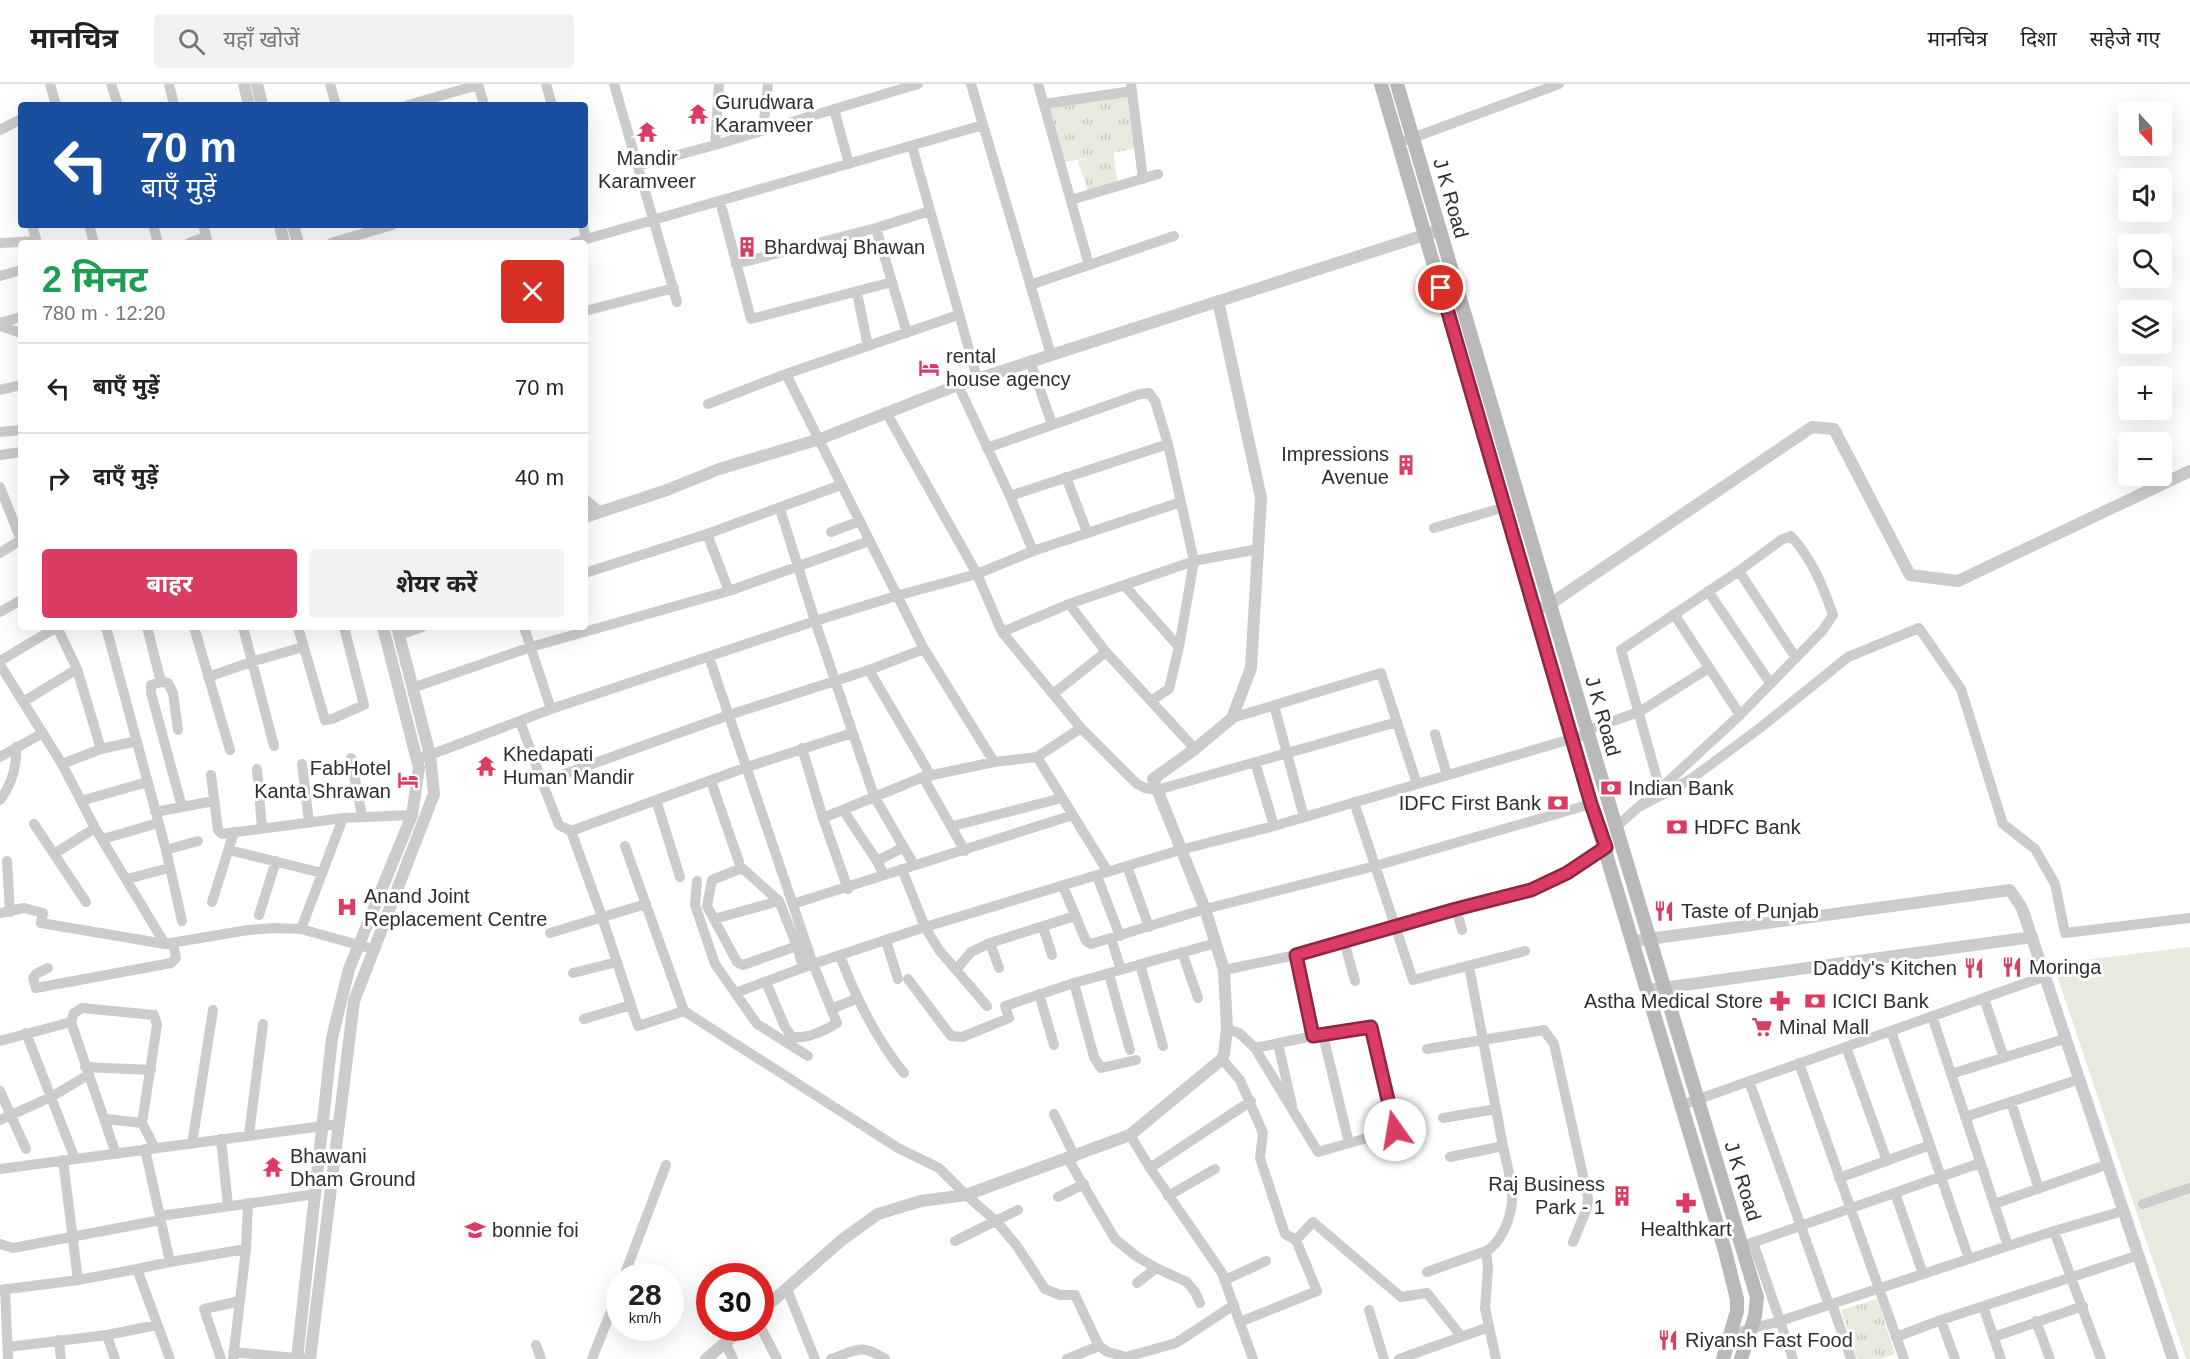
<!DOCTYPE html>
<html lang="hi">
<meta charset="utf-8">
<style>
body{margin:0;font-family:Arial,"Noto Sans Devanagari",sans-serif;background:#f2f2f2;color:#222;height:100vh;display:flex;flex-direction:column;font-size:22px;white-space:nowrap}
*{box-sizing:border-box;margin:0}
p{font-size:20px;color:#767676}
.icon{flex:none;width:33px;height:33px;fill:none;stroke:currentColor;stroke-width:2;stroke-linecap:round;stroke-linejoin:round}
.map{position:relative;flex:1;overflow:hidden}
.side{position:absolute;left:18px;top:156px;width:570px;height:390px;display:flex;flex-direction:column;background:#fff;border-radius:6px;box-shadow:0 6px 24px #0002}
.side>*{flex:none}
.top-card{position:absolute;left:18px;top:18px;width:570px;height:126px;border-radius:6px;box-shadow:0 6px 24px #0002;background:#1a4fa0;color:#fff;overflow:hidden}
.needle{width:39px;rotate:158deg}
.tools{position:absolute;left:2118px;top:18px;display:grid;gap:12px}
.tools a{display:grid;place-items:center;width:54px;height:54px;border-radius:6px;background:#fff;box-shadow:0 6px 24px #0002;font-size:30px}
.speed{position:absolute;left:606px;top:1179px;display:flex;gap:12px;font-size:30px;font-weight:700;text-align:center}
.speed>*{display:grid;place-content:center;width:78px;height:78px;border-radius:50%;background:#fff;box-shadow:0 6px 24px #0002;line-height:1}
.speed small{font-size:15px;font-weight:400}
.speed .limit{border:9px solid #d22;background:#fff;color:#111}
.pin{position:absolute;display:grid;place-items:center;width:51px;height:51px;color:#fff;margin:-26px;border:3px solid #fff;border-radius:50%;box-shadow:0 2px 6px #0007}
.me{position:absolute;width:66px;margin:-33px;rotate:347deg;stroke-linejoin:round;filter:drop-shadow(0 0 4px #0008)}
.turn{display:flex;align-items:center;gap:21px;height:126px;padding:0 24px;font-size:27px}
.turn .icon{width:78px;height:78px;stroke-width:2.5}
.turn b{display:block;font-size:42px;line-height:51px}
.round{display:grid;place-items:center;flex:none;width:63px;height:63px;border-radius:6px;background:#f2f2f2}
.headline{display:flex;align-items:center;justify-content:space-between;height:102px;padding:0 24px}
h1{font-size:36px;font-weight:700;line-height:45px;color:#1e9e55}
.action{display:flex;gap:12px;margin-top:auto;padding:12px 24px}
.action a{flex:1;height:69px;border-radius:6px;background:#db3c64;color:#fff;font-size:24px;font-weight:700;line-height:69px;text-align:center}
.action a+a{background:#f2f2f2;color:#222}
ul{padding:0;list-style:none}
li{display:flex;align-items:center;gap:18px;height:90px;padding:0 24px;border-top:2px solid #e0e0e0}
li div{flex:1}
li b{display:block;font-size:22px}
li em{font-style:normal}
header{display:flex;align-items:center;gap:36px;box-sizing:border-box;height:84px;padding:0 30px;background:#fff;border-bottom:2px solid #e0e0e0}
header strong{font-size:28px}
nav{display:flex;gap:33px;margin-inline-start:auto;font-size:21px}
.search{width:420px;height:54px;background:#f2f2f2;display:flex;align-items:center;gap:15px;box-sizing:border-box;padding:0 21px;border-radius:6px;color:#767676;font-size:22px}
.map>svg:first-child{display:block}
.grass{fill:#e7ebdd}
.park{fill:url(#park-tufts)}
.lines{fill:none;stroke-linecap:round;stroke-linejoin:round}
.minor{stroke:#ccc;stroke-width:10}
.tertiary{stroke:#ccc;stroke-width:12}
.secondary{stroke:#b9b9b9;stroke-width:14}
.route-casing{stroke:#8e2741;stroke-width:15}
.route{stroke:#db3c64;stroke-width:10}
.labels{text-anchor:middle;stroke-width:6;stroke-linejoin:round;paint-order:stroke}
.poi-label{font-size:20px;fill:#2f2f2f;stroke:#fff;text-anchor:start}
.street-label{font-size:20px;fill:#2f2f2f;stroke:#fff}
</style>
<header>
<strong>मानचित्र</strong>
<div class="search"><svg class="icon" aria-label="search" viewBox="0 0 24 24"><circle cx="10" cy="10" r="6"/><path d="M15 15l6 6"/></svg>यहाँ खोजें</div>
<nav><a>मानचित्र</a><a>दिशा</a><a>सहेजे गए</a></nav>
</header>
<div class="map">
<svg width="2190" height="1275" viewBox="0 0 2190 1275">
<defs>
<pattern id="park-tufts" width="24" height="20" patternUnits="userSpaceOnUse" patternTransform="scale(1.5)"><rect width="24" height="20" fill="#e7ebdd"/><path d="M3 7l-1-3M5 7V3M7 7l1-3M15 17l-1-3M17 17v-4M19 17l1-3" fill="none" stroke="#c6cabe"/></pattern>
</defs>
<rect width="100%" height="100%" fill="#fff"/>
<path class="grass" d="M2190 863V1275H2186L2053 880Z"/>
<path class="park" d="M1130 9 1136 64 1113 69 1118 100 1088 108 1078 77 1087 74 1064 78 1047 22Z
M1877 1215 1895 1270 1880 1275H1857L1841 1226Z"/>
<g class="lines">
<path class="minor" d="M50 0 56 21
M111 0 118 21
M169 0 174 21
M330 0 336 21
M478 0 484 21
M546 0 552 21
M614 0 677 218
M971 0 1051 271
M1038 0 1089 181
M1131 0 1143 95
M1044 20 1132 7
M408 21 478 1
M834 25 849 80
M0 46 21 35
M763 46 768 0
M1407 56 1559 0
M715 61 719 0
M912 62 977 294
M637 82 715 61 918 0
M1071 116 1158 90
M720 117 751 235 892 198
M32 141 37 159
M89 141 94 159
M153 141 158 159
M203 141 208 159
M583 141 586 155
M876 144 907 249
M0 159 36 157
M189 159 206 153
M331 159 392 141
M573 159 983 41
M736 180 876 144 930 127
M0 192 21 186
M1030 201 1174 152
M857 209 868 262
M585 227 674 204
M0 239 21 233
M0 242 21 249
M1030 277 1052 340
M786 290 924 565 994 678
M958 301 1010 412 1033 467
M0 306 21 301
M708 320 786 290 958 231
M886 328 977 490 1002 548 1081 644 1137 700 1145 704 1157 706 1397 638
M0 348 21 346
M987 364 1140 310 1149 309 1155 317 1168 360 1194 477 1179 563 1169 605 1152 616
M0 371 21 368
M1066 393 1087 448
M0 403 21 456
M1010 412 1168 360
M585 415 600 428
M780 425 815 537 874 712 914 781
M1434 444 1505 423
M831 448 860 437
M707 450 729 507
M0 469 21 456
M1739 487 1796 574
M585 489 707 450 841 401
M1124 501 1179 563
M1708 507 1770 599
M1069 520 1106 568 1195 665
M0 528 21 516
M1674 530 1740 631
M57 543 77 585 101 665
M106 543 166 766 182 837
M147 543 161 598 168 599 173 609 178 646
M194 543 230 666
M243 543 274 662
M298 543 325 636 332 635 364 621 344 543
M524 543 551 625
M1002 548 1069 520 1194 477 1258 465
M399 551 422 543
M709 573 813 880 837 939C825 947 806 955 792 953L785 943 766 898
M0 577 57 543
M0 581 62 680 95 744 165 860
M869 586 931 692
M208 593 251 578 303 563
M161 598 151 601V609L182 723
M412 604 531 563 729 507 869 457
M1053 610 1106 568
M23 618 77 585
M1274 621 1304 733
M1232 634 1381 589 1417 700
M520 637 542 698 559 741 571 747 602 833 638 942 684 927
M1587 646 1639 628 1709 584
M1435 650 1447 691
M802 664 823 734 848 805
M0 673 43 649
M1037 673 1108 788
M351 674 362 732
M416 674 430 671 551 625 815 537 896 512 977 490 1033 467 1181 418
M1255 678 1274 742
M62 680 101 665 137 657
M302 680 309 738
M257 685 262 744
M211 691 218 746 222 750 343 734 412 731
M923 693 965 767
M711 697 739 778
M542 698 729 631 869 586 924 565
M1655 709 1660 705 1740 631 1823 546 1833 531C1823 502 1812 475 1791 452L1781 456 1739 487 1621 566 1660 705
M0 716C12 700 17 683 16 663
M656 716 680 793
M81 717 147 698
M1354 718 1413 896 1525 867
M1639 723 1691 695 1760 644 1848 573 1919 544 1961 605 2003 740 2035 765 2055 800 2065 849 2190 834
M843 726 877 777 884 791
M155 728 214 717
M823 734 923 693 994 678 1037 673 1081 644
M34 740 86 818
M953 742 1062 714
M1616 743 1643 719
M571 747 747 683 852 649
M103 755 158 739
M625 762 684 927 898 1064 939 1084 966 1111 996 1137 1017 1162 1045 1205 1060 1211H1075L1099 1262 1108 1268 1126 1273 1176 1259 1234 1221
M166 766 198 757
M229 766 322 789
M54 770 95 744
M7 777 10 828
M877 777 904 763
M1127 782 1149 843
M902 785 925 843 939 866 987 922
M1097 792 1120 852
M127 795 169 784
M697 797 695 821 715 880 757 940 808 972
M1063 802 1086 857 1091 860 1205 825 1375 782 1591 720
M212 818 234 748
M793 820 1073 731
M1456 825 1462 846
M0 829 24 824 43 829 41 839 165 860 248 846 275 844 301 845 373 865
M259 831 276 777
M714 835 779 817
M1043 843 1052 871
M301 845 343 734
M550 849 646 820
M1111 854 1121 886
M886 857 898 895
M1344 857 1355 897
M990 859 999 884
M797 862 779 817 742 784 712 796 707 822 737 878 743 881 797 862 803 884
M1182 868 1198 914
M1296 871 1313 952
M840 872C856 914 875 954 904 989
M1140 880 1163 962
M48 884 36 890 33 894 36 904 171 879 176 874 173 859
M956 886 971 868 990 859 1075 832
M1224 886 1296 871 1456 825 1531 806 1567 789 1606 763
M573 889 617 878
M1109 890 1130 966
M908 895 951 952 962 953 1009 934 1005 922 1074 899 1216 859
M1074 899 1094 973 1101 984 1136 976
M735 909 813 880 925 843 1180 766 1274 742 1588 650
M1039 910 1054 961
M1984 914 2004 974
M831 925 856 915
M1932 932 2008 1162
M584 935 631 921
M1227 945 1239 949 1255 964 1318 1068 1395 1046 1371 943 1313 952 1255 964
M1891 947 1969 1175
M26 949 75 1075
M1323 951 1349 1059
M0 957 71 938
M1278 960 1292 1021
M1846 963 1887 1077
M1427 965 1544 946 1554 960 1588 1114 1587 1124 1573 1158
M1222 975 1240 996 1263 1049 1260 1074 1285 1150 1296 1156 1317 1207 1240 1238
M1799 979 1904 1275
M85 983 151 986
M1951 990 2061 956
M1749 997 1829 1221
M0 1007 26 1065
M2011 1018 2039 1105
M1682 1021 2040 894
M1054 1030 1075 1073
M1965 1033 2074 997
M1443 1034 1496 1025
M106 1035 142 1039
M0 1036 51 1013 88 991
M249 1051 263 940
M1130 1051 1150 1084 1222 1189 1253 1275
M221 1055 228 1122
M192 1060 213 926
M145 1065 170 1178 246 1165
M116 1070 71 938 74 929 82 924 154 931 157 941 142 1039 155 1064
M1450 1073 1503 1062 1469 882
M1068 1075 1115 1155 1136 1172 1156 1184 1187 1198 1195 1208 1200 1219
M63 1076 78 1196
M1150 1084 1251 1017
M0 1085 338 1040
M1839 1094 1930 1061
M1895 1109 1923 1190
M1168 1112 1215 1085
M1058 1113 1084 1100
M1994 1120 2103 1082
M2143 1120 2190 1104
M160 1132 316 1110
M2054 1147 2101 1275
M1296 1156 1313 1138 1401 1213 1427 1209 1461 1252
M955 1157 1018 1126
M1753 1158 1793 1275
M0 1160 13 1164 161 1136
M1743 1162 1980 1079
M1486 1167 1488 1184 1485 1224 1496 1275
M137 1185 170 1178
M1427 1188 1486 1167C1501 1159 1510 1136 1512 1118 1514 1103 1506 1078 1503 1062
M624 1192 666 1081
M1225 1196 1266 1177
M1137 1199 1156 1184
M5 1205 8 1275
M787 1205 815 1275
M0 1206 78 1196 137 1185 170 1275
M1832 1220 1851 1275
M1983 1222 2001 1275
M1369 1226 1384 1275
M1941 1236 1955 1275
M2036 1237 2050 1275
M760 1242 777 1275
M1732 1250 1780 1237 2054 1147 2123 1127
M107 1251 115 1275
M1896 1253 1941 1236 2133 1173
M1994 1253 2083 1222
M59 1256 61 1275
M725 1259 733 1275
M536 1261 541 1275
M8 1263 107 1251 157 1241
M233 1268 305 1275
M221 1275 204 1225 240 1217
M233 1275 246 1165 248 1119
M592 1275 620 1204
M831 1275C857 1266 861 1259 885 1275
M1067 1275 1099 1262
M1399 1275 1489 1243"/>
<path class="tertiary" d="M244 0 249 21
M257 0 262 21
M280 141 284 159
M293 141 298 159
M585 433 667 406 719 385 820 355 958 301 1440 146
M1535 526 1550 520 1812 343 1834 345 1910 491 1958 497 2190 387
M1634 857 2010 806 2022 824 2173 1275
M1648 906 2032 853
M760 1228 843 1155 878 1130 921 1117 966 1111 1130 1051 1222 975 1224 970 1227 945 1224 886 1205 825 1153 695 1195 665 1232 634 1251 584 1261 414 1218 217
M297 1275 332 954 349 885 412 731 419 684 383 543
M310 1275 354 917 434 710 430 671 397 543
M706 1275 743 1244"/>
<path class="secondary" d="M1381 0 1591 720 1725 1167 1737 1215V1227L1723 1275
M1397 0 1587 646 1757 1213 1755 1232 1741 1275"/>
</g>
<g class="lines">
<g class="route-casing">
<path id="route" d="M1395 1046 1371 943 1313 952 1296 871 1456 825 1531 806 1567 789 1606 763 1591 720 1441 204"/>
</g>
<use href="#route" class="route"/>
</g>
<defs>
<g id="temple-bare" transform="scale(1.62)"><path d="M0-6L5-2H3V0L6.5 2.5H4V6H1.5V3h-3V6H-4V2.5H-6.5L-3 0V-2H-5Z" fill="#db3c64" stroke="#fff" stroke-width="2.5" paint-order="stroke"/></g>
<g id="building-bare" transform="scale(1.62)"><path d="M-4-6H4V6H1V3H-1V6H-4ZM-2.5-4.3h1.7v1.8h-1.7ZM.8-4.3h1.7v1.8H.8ZM-2.5-1h1.7V.8h-1.7ZM.8-1h1.7V.8H.8Z" fill="#db3c64" stroke="#fff" stroke-width="2.5" paint-order="stroke"/></g>
<g id="hotel-bare" transform="scale(1.62)"><path d="M-6-4.5h1.5V1H6V5H4.5V3h-9V5H-6ZM-4 0a1.8 1.8 0 1 1 3.6 0ZM.5 0V-2.5h3Q6-2.5 6 0Z" fill="#db3c64" stroke="#fff" stroke-width="2.5" paint-order="stroke"/></g>
<g id="bank-bare" transform="scale(1.62)"><path d="M-6-4H6V4H-6ZM0-2.3a2.3 2.3 0 1 0 0 4.6a2.3 2.3 0 1 0 0-4.6Z" fill="#db3c64" stroke="#fff" stroke-width="2.5" paint-order="stroke"/></g>
<g id="hospital-bare" transform="scale(1.62)"><path d="M-5-5h3v3.5h4V-5h3V5h-3V1.5h-4V5h-3Z" fill="#db3c64" stroke="#fff" stroke-width="2.5" paint-order="stroke"/></g>
<g id="restaurant-bare" transform="scale(1.62)"><path d="M-5-6h1v4h1v-4h1v4h1v-4h1v5L-1.5 .5V6h-2V.5L-5-1ZM5-6V6H3V1.5H1.5Q1.5-4 5-6Z" fill="#db3c64" stroke="#fff" stroke-width="2.5" paint-order="stroke"/></g>
<g id="pharmacy-bare" transform="scale(1.62)"><path d="M-2-6h4v4h4v4h-4v4h-4v-4h-4v-4h4Z" fill="#db3c64" stroke="#fff" stroke-width="2.5" paint-order="stroke"/></g>
<g id="supermarket-bare" transform="scale(1.62)"><path d="M-6-5.5h2.5l.6 2H6L4.5 2H-2.5L-4.4-4H-6ZM-1.5 3.2a1.3 1.3 0 1 0 .1 0ZM3 3.2a1.3 1.3 0 1 0 .1 0Z" fill="#db3c64" stroke="#fff" stroke-width="2.5" paint-order="stroke"/></g>
<g id="university-bare" transform="scale(1.62)"><path d="M0-5L7-2L0 1L-7-2ZM-4 1L0 2.5L4 1V4Q0 6-4 4Z" fill="#db3c64" stroke="#fff" stroke-width="2.5" paint-order="stroke"/></g>
</defs>
<g fill-rule="evenodd">
<use href="#temple-bare" x="698" y="30"/>
<use href="#temple-bare" x="647" y="48"/>
<use href="#building-bare" x="747" y="163"/>
<use href="#hotel-bare" x="929" y="284"/>
<use href="#building-bare" x="1406" y="381"/>
<use href="#temple-bare" x="486" y="682"/>
<use href="#hotel-bare" x="408" y="696"/>
<use href="#bank-bare" x="1611" y="704"/>
<use href="#bank-bare" x="1558" y="719"/>
<use href="#bank-bare" x="1677" y="743"/>
<use href="#hospital-bare" x="347" y="823"/>
<use href="#restaurant-bare" x="1664" y="827"/>
<use href="#restaurant-bare" x="2012" y="883"/>
<use href="#restaurant-bare" x="1974" y="884"/>
<use href="#pharmacy-bare" x="1780" y="917"/>
<use href="#bank-bare" x="1815" y="917"/>
<use href="#supermarket-bare" x="1762" y="943"/>
<use href="#temple-bare" x="273" y="1083"/>
<use href="#building-bare" x="1622" y="1112"/>
<use href="#pharmacy-bare" x="1686" y="1119"/>
<use href="#university-bare" x="475" y="1146"/>
<use href="#restaurant-bare" x="1668" y="1256"/>
</g>
<g class="labels">
<g class="poi-label">
<text x="715" y="25">Gurudwara<tspan x="715" dy="23">Karamveer</tspan></text>
<text x="647" y="81" text-anchor="middle">Mandir<tspan x="647" dy="23">Karamveer</tspan></text>
<text x="764" y="170">Bhardwaj Bhawan</text>
<text x="946" y="279">rental<tspan x="946" dy="23">house agency</tspan></text>
<text x="1389" y="377" text-anchor="end">Impressions<tspan x="1389" dy="23">Avenue</tspan></text>
<text x="503" y="677">Khedapati<tspan x="503" dy="23">Human Mandir</tspan></text>
<text x="391" y="691" text-anchor="end">FabHotel<tspan x="391" dy="23">Kanta Shrawan</tspan></text>
<text x="1628" y="711">Indian Bank</text>
<text x="1541" y="726" text-anchor="end">IDFC First Bank</text>
<text x="1694" y="750">HDFC Bank</text>
<text x="364" y="819">Anand Joint<tspan x="364" dy="23">Replacement Centre</tspan></text>
<text x="1681" y="834">Taste of Punjab</text>
<text x="2029" y="890">Moringa</text>
<text x="1957" y="891" text-anchor="end">Daddy's Kitchen</text>
<text x="1763" y="924" text-anchor="end">Astha Medical Store</text>
<text x="1832" y="924">ICICI Bank</text>
<text x="1779" y="950">Minal Mall</text>
<text x="290" y="1079">Bhawani<tspan x="290" dy="23">Dham Ground</tspan></text>
<text x="1605" y="1107" text-anchor="end">Raj Business<tspan x="1605" dy="23">Park - 1</tspan></text>
<text x="1686" y="1152" text-anchor="middle">Healthkart</text>
<text x="492" y="1153">bonnie foi</text>
<text x="1685" y="1263">Riyansh Fast Food</text>
</g>
<g class="street-label">
<text transform="translate(1451 114) rotate(74)" y="7">J K Road</text>
<text transform="translate(1603 632) rotate(74)" y="7">J K Road</text>
<text transform="translate(1743 1097) rotate(73)" y="7">J K Road</text>
</g>
</g>
</svg>
<div class="tools">
<a><svg class="needle" viewBox="-14 -14 28 28"><path d="M0-13l5 13h-10z" fill="#e53935"/><path d="M0 13l5-13h-10z" fill="#767676"/></svg></a>
<a><svg class="icon" aria-label="sound" viewBox="0 0 24 24"><path d="M4 9h4l5-4v14l-5-4H4zM17 9q2 3 0 6"/></svg></a>
<a><svg class="icon" aria-label="search" viewBox="0 0 24 24"><circle cx="10" cy="10" r="6"/><path d="M15 15l6 6"/></svg></a>
<a><svg class="icon" aria-label="layers" viewBox="0 0 24 24"><path d="M12 4l9 5-9 5-9-5zM3 14l9 5 9-5"/></svg></a>
<a>+</a>
<a>−</a>
</div>
<div class="speed"><div>28<small>km/h</small></div><div class="limit">30</div></div>
<div class="pin" style="left:1441px;top:204px;background:#d93025"><svg class="icon" aria-label="arrive" viewBox="0 0 24 24"><path d="M6 21V4h12l-3 4 3 4H6"/></svg></div>
<svg class="me" style="left:1395px;top:1046px" viewBox="-20 -20 40 40"><circle r="19" fill="#fff"/><path d="M0-13L10 11 0 6-10 11z" fill="#db3c64"/></svg>
<div class="top-card">
<div class="turn"><svg class="icon" aria-label="left" viewBox="0 0 24 24"><path d="M17 20v-9H6M10 6l-5 5 5 5"/></svg><div><b>70 m</b>बाएँ मुड़ें</div></div>
</div>
<section class="side">
<div class="headline"><div><h1>2 मिनट</h1><p>780 m · 12:20</p></div><a class="round" style="background:#d93025;color:#fff"><svg class="icon" aria-label="close" viewBox="0 0 24 24"><path d="M6 6l12 12M18 6L6 18"/></svg></a></div>
<ul>
<li><svg class="icon" aria-label="left" viewBox="0 0 24 24"><path d="M17 20v-9H6M10 6l-5 5 5 5"/></svg><div><b>बाएँ मुड़ें</b></div><em>70 m</em></li>
<li><svg class="icon" aria-label="right" viewBox="0 0 24 24"><path d="M7 20v-9h11M14 6l5 5-5 5"/></svg><div><b>दाएँ मुड़ें</b></div><em>40 m</em></li>
</ul>
<div class="action"><a>बाहर</a><a>शेयर करें</a></div>
</section>
</div>
